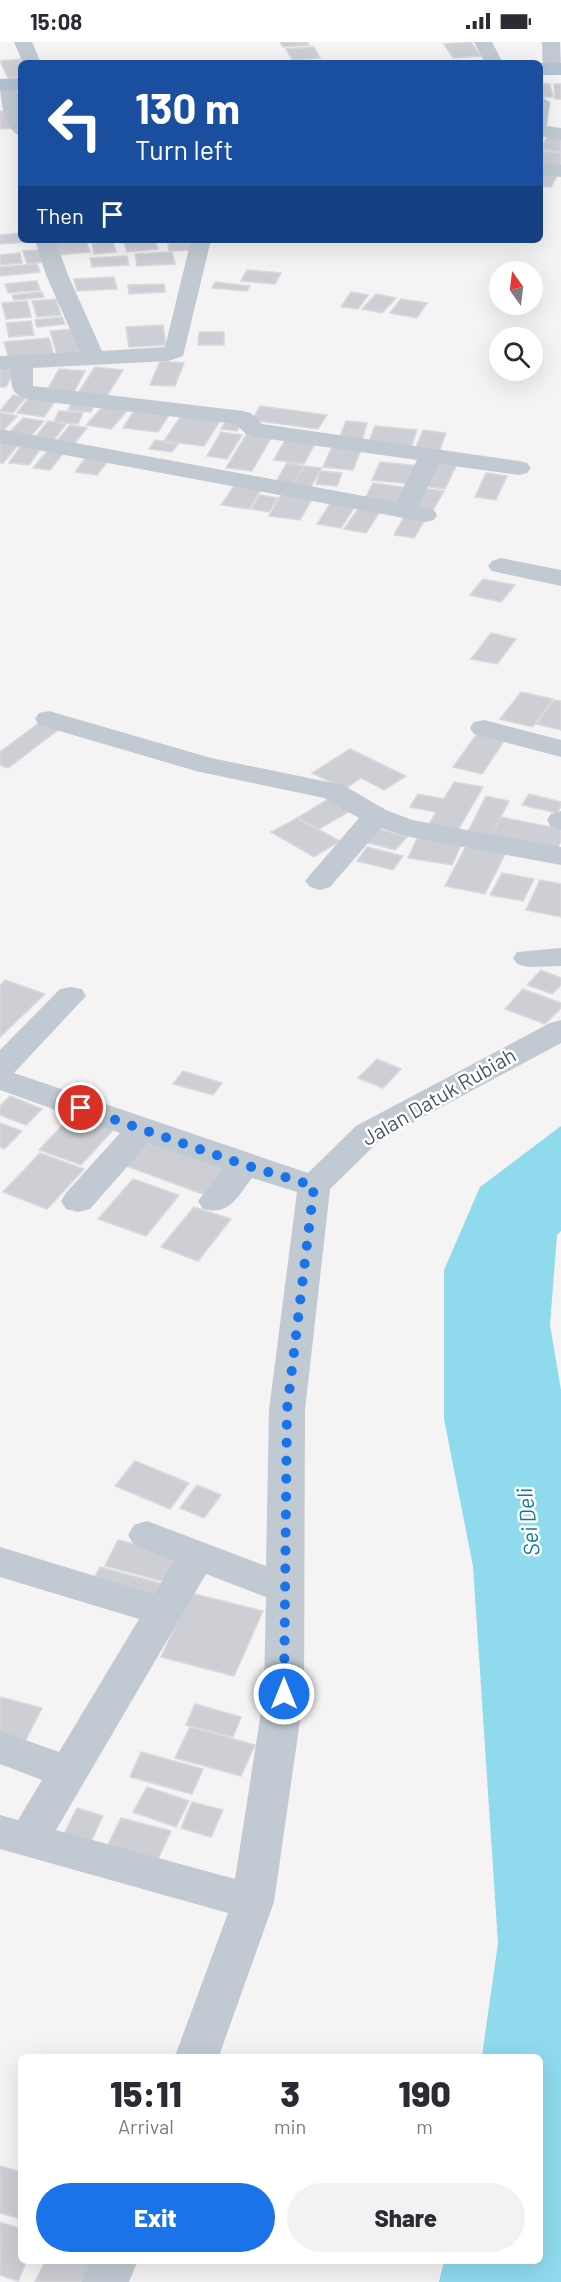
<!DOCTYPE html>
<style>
body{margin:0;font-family:Barlow,sans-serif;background:#f2f2f3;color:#2b2b33;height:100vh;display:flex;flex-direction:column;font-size:22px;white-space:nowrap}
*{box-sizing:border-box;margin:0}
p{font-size:20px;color:#7c7c81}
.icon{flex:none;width:33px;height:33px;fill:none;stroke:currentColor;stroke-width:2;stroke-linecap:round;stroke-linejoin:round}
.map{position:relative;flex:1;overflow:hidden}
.drawer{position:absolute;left:18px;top:2012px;width:525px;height:210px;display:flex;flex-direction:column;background:#fff;border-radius:9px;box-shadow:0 6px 24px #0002}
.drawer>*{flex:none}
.top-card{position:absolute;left:18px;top:18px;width:525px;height:183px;border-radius:9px;box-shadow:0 6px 24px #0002;background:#1a4fa0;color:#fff;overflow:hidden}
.needle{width:39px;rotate:346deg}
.fabs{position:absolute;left:489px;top:219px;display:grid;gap:12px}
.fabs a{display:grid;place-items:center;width:54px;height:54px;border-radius:50%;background:#fff;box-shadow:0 6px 24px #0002;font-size:30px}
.pin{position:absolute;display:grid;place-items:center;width:51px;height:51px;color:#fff;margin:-26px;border:3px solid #fff;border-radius:50%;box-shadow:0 2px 6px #0007}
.me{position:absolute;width:66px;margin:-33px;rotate:0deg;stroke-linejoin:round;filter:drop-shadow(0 0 4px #0008)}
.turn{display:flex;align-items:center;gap:21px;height:126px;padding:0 18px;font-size:27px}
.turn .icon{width:78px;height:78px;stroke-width:2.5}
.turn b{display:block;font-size:42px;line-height:51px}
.then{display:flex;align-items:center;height:57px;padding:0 18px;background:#0003;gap:12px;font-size:22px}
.eta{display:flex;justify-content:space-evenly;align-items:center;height:102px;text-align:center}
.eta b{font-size:36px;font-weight:800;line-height:42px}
.button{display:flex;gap:12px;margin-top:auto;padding:12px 18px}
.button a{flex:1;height:69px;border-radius:36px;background:#1a73e8;color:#fff;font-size:24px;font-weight:800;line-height:69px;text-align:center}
.button a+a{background:#f2f2f3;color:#2b2b33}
.status{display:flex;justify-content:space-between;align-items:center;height:42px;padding:0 30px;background:#fff;direction:ltr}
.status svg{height:16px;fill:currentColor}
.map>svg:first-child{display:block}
.water{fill:#90daee}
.building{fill:#cdcfd5;stroke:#d7d9de;stroke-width:1.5}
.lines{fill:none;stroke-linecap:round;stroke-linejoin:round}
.minor{fill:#c1cad2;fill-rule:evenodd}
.major{fill:#b3c2d1;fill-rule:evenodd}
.route{stroke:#1a73e8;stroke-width:10;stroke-dasharray:0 18}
.labels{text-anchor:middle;stroke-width:5;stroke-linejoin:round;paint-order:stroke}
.street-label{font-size:21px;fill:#4a5661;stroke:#fff}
.water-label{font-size:22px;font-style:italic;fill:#0c7c9b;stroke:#fff}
</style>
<div class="status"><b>15:08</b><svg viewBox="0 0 49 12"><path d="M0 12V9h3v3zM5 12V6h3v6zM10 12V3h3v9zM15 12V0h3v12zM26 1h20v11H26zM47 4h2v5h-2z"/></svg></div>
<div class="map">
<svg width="561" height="2240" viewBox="0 0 561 2240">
<rect width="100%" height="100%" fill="#f5f3f3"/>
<path class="water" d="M561 1084V1189L557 1193 550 1283 561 1348V2240H439L444 2219 540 2218V2014H482L498 1901 473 1524 444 1377V1228L480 1145Z"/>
<path class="building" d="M280 0H307L309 3 283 5Z
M471 0 481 14 453 16 444 2Z
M314 5 320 16 292 18 286 7Z
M21 17 23 21 21 35 8 36 0 19Z
M540 42H550L553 55H540Z
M554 42H561V57H555Z
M0 69H5L12 86 0 87Z
M549 92 561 94V110L540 107Z
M540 109 561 111V127L540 125Z
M540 130 558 132 551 145 540 144Z
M21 191V198L28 200 0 202V193Z
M52 198H86L90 210 57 213Z
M123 198H155L158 207 127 210Z
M113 200 116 210 94 212 92 201Z
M190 201 192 208 169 209 168 202Z
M40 208 44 220 27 222 23 209Z
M172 210 175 222 137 224 135 212Z
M20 211 22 221 0 223V213Z
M127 214 129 223 92 225 90 216Z
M37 222 40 230 0 234V225Z
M247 228 281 231 275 242 241 239Z
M114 235 117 247 77 249 74 237Z
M37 239 40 248 8 251 5 242Z
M215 240 250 244 247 249 212 246Z
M164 242 165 250 129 252 128 243Z
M42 250 44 255 14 258 12 253Z
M351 250 368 253 358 267 341 265Z
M376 252 396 256 382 271 362 267Z
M56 257 61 273 37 275 32 259Z
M401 257 427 261 417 276 390 271Z
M27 259 31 275 6 277 2 261Z
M62 275 65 282 37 285 35 278Z
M31 279 34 293 9 295 6 281Z
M163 283 166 303 129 305 126 285Z
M75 287 83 314 58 316 50 289Z
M199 290H224V303H198Z
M49 296 54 314 9 318 4 300Z
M160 319 184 321 175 344 150 343Z
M0 325 16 326 6 345H0Z
M95 325 123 328 107 354 78 351Z
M59 327 85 329 74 350 47 348Z
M13 353 26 355 13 371 0 369Z
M29 355 55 359 44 375 17 371Z
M72 361 95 362 91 370 68 368Z
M103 364 128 368 111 387 86 383Z
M260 364 327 373 318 387 252 378Z
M136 366 171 370 158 390 123 386Z
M59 369 83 371 78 382 54 380Z
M0 371 17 374 2 390H0Z
M183 371 222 376 204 404 164 399Z
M23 376 44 379 29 396 8 392Z
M227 377 243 379 237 389 221 387Z
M48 379 66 382 52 400 34 397Z
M346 379 367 381 362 399 339 397Z
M70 383 87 386 74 402 56 400Z
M375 384 417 388 411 406 368 402Z
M423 388 446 391 439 410 415 407Z
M221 390 242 393 227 417 207 414Z
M246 393 271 396 252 429 226 426Z
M286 396 316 400 304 422 274 418Z
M0 398 20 401 3 421H0Z
M155 398 178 402 172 410 149 407Z
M22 402 42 405 29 423 9 421Z
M332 405 361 408 353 428 323 425Z
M50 406 66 408 50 428 33 426Z
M87 414 109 418 97 433 75 430Z
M434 419 457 422 445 447 422 444Z
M380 420 419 424 412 442 372 438Z
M287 421 304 424 291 445 274 443Z
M304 424 322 426 309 448 291 445Z
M320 429 342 431 337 444 316 442Z
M486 431 507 434 496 458 475 455Z
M236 441 263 445 249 467 221 463Z
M373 441 409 446 400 464 364 459Z
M422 446 444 449 432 470 410 467Z
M260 453 278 456 269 470 251 467Z
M281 453 312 457 300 478 269 474Z
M332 459 356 463 341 486 317 482Z
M360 464 381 468 366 491 344 487Z
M405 473 426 476 414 496 394 493Z
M483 537 515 543 501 560 470 553Z
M491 591 516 597 497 622 471 617Z
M521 650 553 657 533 685 500 677Z
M554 658 561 659V688L536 682Z
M39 681 58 688 8 726 0 723V710Z
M478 690 506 696 482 732 453 725Z
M350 707 406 734 384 748 361 736 345 747 312 731Z
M454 740 483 745 457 790 428 784 436 770 410 765 418 752 444 757Z
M529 752 561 760V764L557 771 522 763Z
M486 754 509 759 491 794 468 790Z
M330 756 352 768 319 787 297 776Z
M501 775 561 787V799L557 807 491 794Z
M297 776 340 799 314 815 271 790Z
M376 786 407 795 395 808 365 800Z
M420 790 464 797 452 823 408 816Z
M467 802 506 810 485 852 445 844Z
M367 805 403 814 393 828 357 819Z
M502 831 534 837 523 859 490 853Z
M540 838 561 842V875L526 868Z
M541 928 561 936V943L552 952 527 943Z
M5 938 45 952 0 995V943Z
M523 947 561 961V966L545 982 505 967Z
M377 1017 401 1027 383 1046 358 1036Z
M183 1029 222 1041 213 1053 173 1042Z
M10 1054 42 1067 26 1083 0 1073V1064Z
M73 1072 115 1086 81 1123 39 1108Z
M0 1081 22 1089 4 1107 0 1105Z
M145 1096 231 1127 208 1154 121 1122Z
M40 1111 84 1127 47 1167 3 1150Z
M133 1137 179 1153 146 1194 98 1177Z
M194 1165 231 1177 198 1219 161 1205Z
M135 1419 189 1441 170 1467 115 1444Z
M197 1443 221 1453 204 1476 180 1466Z
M118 1498 179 1513 166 1540 105 1524Z
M100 1525 167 1543 158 1561 90 1544Z
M191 1551 263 1569 234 1634 161 1615Z
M0 1655 42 1666 23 1703 0 1696Z
M195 1662 241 1675 233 1695 186 1683Z
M190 1685 255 1703 241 1734 175 1716Z
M141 1710 203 1727 192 1752 130 1735Z
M147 1745 189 1759 176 1785 133 1770Z
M192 1760 223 1768 211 1795 181 1786Z
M77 1766 103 1774 88 1806 61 1798Z
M121 1776 171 1789 155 1823 105 1809Z
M0 2124 21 2130V2177L0 2171Z
M0 2180 21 2187V2218H27L18 2239 0 2233Z
M46 2218H98L89 2240H35Z"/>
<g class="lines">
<path class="minor" d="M14 0H32L41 21H23Z
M474 0H492L503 21H485Z
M542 0H560L561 27 559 31 552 33 543 27Z
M5 37C25 42 21 77 21 94 3 89 0 54 0 39Z
M540 54 550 60 547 84 561 86V98L540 94Z
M540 121 561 123V135L540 133Z
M35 198H55L68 233 102 309 165 305 191 198H211L183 314 168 319 33 326V344L243 369 251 371 262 382 519 419 527 421 531 426 527 431 519 433 439 422 418 464 434 468 437 473 434 478 425 480 0 401V387L396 460 417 418 255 395 247 393 236 382 31 358C11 353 11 346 11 327L0 328V314L80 310 46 233Z
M501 516 561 528V544L492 529 488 524 492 519Z
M49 669 211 716 343 743 386 768 412 778 561 805V823L405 794 381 786 330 845 320 848 310 845 305 839 310 833 359 776 324 756 196 729 39 683 35 677 39 671Z
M484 678 561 698V715L474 692 470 686 474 680Z
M561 769V788L551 785 547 778 551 772Z
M561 906V924L528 925 517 922 513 916 517 910Z
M71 945 82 947 86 954 14 1031 308 1131 356 1084 550 981 561 978V1001L380 1098 330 1147 305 1368 304 1651 274 1860 219 2014H175L228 1871 0 1807V1773L18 1778 42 1738 0 1722V1689L59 1710 139 1577 0 1535V1505L154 1552 174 1519 134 1503 128 1493 134 1483 147 1479 266 1524 269 1368 297 1150 252 1136C237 1155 230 1174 203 1167L198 1159 223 1127 148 1101 90 1167 78 1170 66 1167 61 1159 66 1151 120 1091 0 1048V1008L60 947ZM206 1532 266 1555 264 1651 235 1837 56 1788Z
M91 2218H138L129 2240H81Z"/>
<path class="major" d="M540 21H561V33H540Z
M21 36V48L0 49V37Z"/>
</g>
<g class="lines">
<path class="route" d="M81 1066 245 1123 314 1144 287 1368 284 1652"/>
</g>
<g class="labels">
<g class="street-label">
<text transform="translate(439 1055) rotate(-30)" y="7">Jalan Datuk Rubiah</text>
</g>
<g class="water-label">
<text transform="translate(528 1480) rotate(-97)" y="8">Sei Deli</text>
</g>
</g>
</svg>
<div class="fabs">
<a><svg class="needle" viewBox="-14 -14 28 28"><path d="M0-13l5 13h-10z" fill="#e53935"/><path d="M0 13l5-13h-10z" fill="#7c7c81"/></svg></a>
<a><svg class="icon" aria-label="search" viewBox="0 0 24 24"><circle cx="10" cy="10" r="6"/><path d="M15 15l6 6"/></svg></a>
</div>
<div class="pin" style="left:81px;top:1066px;background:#d93025"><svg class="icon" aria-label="arrive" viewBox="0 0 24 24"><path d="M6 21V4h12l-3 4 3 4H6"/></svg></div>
<svg class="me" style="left:284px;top:1652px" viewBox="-20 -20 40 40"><circle r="17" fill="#1a73e8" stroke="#fff" stroke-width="3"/><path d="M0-11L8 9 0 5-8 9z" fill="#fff"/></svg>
<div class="top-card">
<div class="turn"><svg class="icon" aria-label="left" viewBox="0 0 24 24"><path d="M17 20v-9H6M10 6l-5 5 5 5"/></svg><div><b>130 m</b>Turn left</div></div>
<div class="then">Then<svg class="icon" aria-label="arrive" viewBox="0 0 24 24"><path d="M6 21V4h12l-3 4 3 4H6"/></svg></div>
</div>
<section class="drawer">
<div class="eta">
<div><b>15:11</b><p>Arrival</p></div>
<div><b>3</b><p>min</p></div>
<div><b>190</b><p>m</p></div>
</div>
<div class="button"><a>Exit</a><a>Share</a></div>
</section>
</div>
